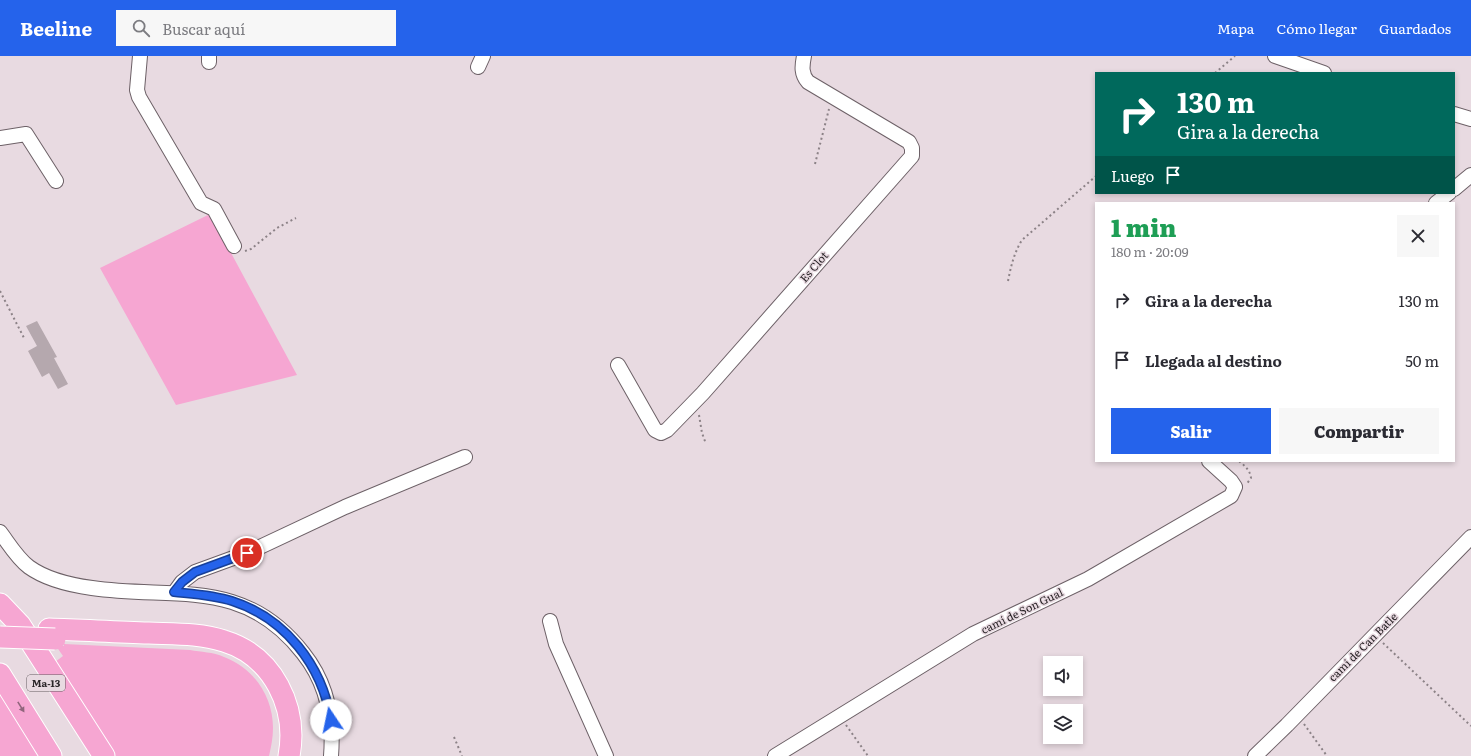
<!DOCTYPE html>
<html lang="es">
<meta charset="utf-8">
<style>
body{margin:0;font-family:Literata,serif;background:#f7f7f7;color:#2b2b33;height:100vh;display:flex;flex-direction:column;font-size:15px;white-space:nowrap}
*{box-sizing:border-box;margin:0}
p{font-size:13px;color:#7c7c81}
.icon{flex:none;width:22px;height:22px;fill:none;stroke:currentColor;stroke-width:2;stroke-linecap:round;stroke-linejoin:round}
.map{position:relative;flex:1;overflow:hidden}
.details{position:absolute;left:1095px;top:146px;width:360px;height:260px;display:flex;flex-direction:column;background:#fff;border-radius:0px;box-shadow:0 2px 6px #0003}
.details>*{flex:none}
.banner{position:absolute;left:1095px;top:16px;width:360px;height:122px;border-radius:0px;box-shadow:0 2px 6px #0003;background:#00695c;color:#fff;overflow:hidden}
.tools{position:absolute;left:1043px;top:600px;display:grid;gap:8px}
.tools a{display:grid;place-items:center;width:40px;height:40px;border-radius:0px;background:#fff;box-shadow:0 2px 6px #0003;font-size:20px}
.pin{position:absolute;display:grid;place-items:center;width:34px;height:34px;color:#fff;margin:-17px;border:2px solid #fff;border-radius:50%;box-shadow:0 1px 4px #0007}
.me{position:absolute;width:44px;margin:-22px;rotate:349deg;stroke-linejoin:round;filter:drop-shadow(0 0 3px #0008)}
.turn{display:flex;align-items:center;gap:14px;height:84px;padding:0 16px;font-size:18px}
.turn .icon{width:52px;height:52px;stroke-width:2.5}
.turn b{display:block;font-size:28px;line-height:34px}
.then{display:flex;align-items:center;height:38px;padding:0 16px;background:#0003;gap:8px;font-size:15px}
.round{display:grid;place-items:center;flex:none;width:42px;height:42px;border-radius:0px;background:#f7f7f7}
.headline{display:flex;align-items:center;justify-content:space-between;height:68px;padding:0 16px}
h1{font-size:24px;font-weight:800;line-height:30px;color:#1e9e55}
.cta{display:flex;gap:8px;margin-top:auto;padding:8px 16px}
.cta a{flex:1;height:46px;border-radius:0px;background:#2563eb;color:#fff;font-size:16px;font-weight:800;line-height:46px;text-align:center}
.cta a+a{background:#f7f7f7;color:#2b2b33}
ul{padding:0;list-style:none}
li{display:flex;align-items:center;gap:12px;height:60px;padding:0 16px}
li div{flex:1}
li b{display:block;font-size:15px}
li em{font-style:normal}
header{display:flex;align-items:center;gap:24px;box-sizing:border-box;height:56px;padding:0 20px;background:#2563eb;color:#fff}
header strong{font-size:19px}
nav{display:flex;gap:22px;margin-inline-start:auto;font-size:14px}
.search{width:280px;height:36px;background:#f7f7f7;display:flex;align-items:center;gap:10px;box-sizing:border-box;padding:0 14px;border-radius:0px;color:#7c7c81;font-size:15px}
.map>svg:first-child{display:block}
.green{fill:#f6a6d2}
.building{fill:#b5a8ae}
.lines{fill:none;stroke-linecap:round;stroke-linejoin:round}
.minor-casing{stroke:#6d6167;stroke-width:16}
.highway-casing{stroke:#fff;stroke-width:23}
.path{stroke:#8c8287;stroke-width:2;stroke-dasharray:2 3;stroke-linecap:butt}
.minor{stroke:#fff;stroke-width:14}
.highway{stroke:#f6a6d2;stroke-width:21}
.highway-bridge-casing{stroke:#fff;stroke-width:23;stroke-linecap:butt}
.highway-bridge{stroke:#f6a6d2;stroke-width:21}
.oneway{fill:#90657c}
.route-casing{stroke:#184099;stroke-width:10}
.route{stroke:#2563eb;stroke-width:7}
.labels{text-anchor:middle;stroke-width:3;stroke-linejoin:round;paint-order:stroke}
.shield{fill:#e8dae1;stroke:#625b5f;stroke-width:1}
.shield-label{font-size:10px;font-weight:bold;fill:#292427}
.street-label{font-size:11px;fill:#292427;stroke:#e8dae1}
</style>
<header>
<strong>Beeline</strong>
<div class="search"><svg class="icon" aria-label="search" viewBox="0 0 24 24"><circle cx="10" cy="10" r="6"/><path d="M15 15l6 6"/></svg>Buscar aquí</div>
<nav><a>Mapa</a><a>Cómo llegar</a><a>Guardados</a></nav>
</header>
<div class="map">
<svg width="1471" height="700" viewBox="0 0 1471 700">
<rect width="100%" height="100%" fill="#e8dae1"/>
<path class="green" d="M210 158 297 319 176 349 100 212Z
M64 588 190 594C201 596 213 596 224 601 254 612 273 641 273 672 273 682 271 691 269 700H114L55 606 63 600 56 590H64Z
M0 638 39 700H0Z"/>
<path class="building" d="M37 265 57 301 54 302 68 328 58 333 49 317 42 321 28 295 37 290 26 270Z"/>
<g class="lines">
<g class="minor-casing">
<path id="minor" d="M140 0 137 34 139 41 201 147 214 153 234 190
M1275 0 1324 17
M209 6V0
M478 11 483 0
M1454 58 1471 63
M0 82 26 78 56 125
M1454 133 1471 119
M1436 147 1449 137
M618 309 655 374 661 377 667 374 703 337 912 100V92L909 86 808 26C801 18 802 10 804 0
M0 476C9 488 17 502 29 511 47 524 70 529 92 532 174 544 243 520 303 597 327 627 334 663 331 700
M174 537 182 526 195 516 247 497 345 451 465 401
M550 565 556 588 606 700
M775 700 973 578 1088 523 1231 440 1235 431 1231 425 1209 405
M1255 700 1287 669 1471 481"/>
</g>
<g class="highway-casing">
<path id="highway" d="M0 548 20 569 104 700
M49 573C82 574 115 576 149 577 174 578 200 577 224 585 273 600 298 651 289 700
M0 618 51 700"/>
</g>
<path class="path" d="M1215 17 1235 0
M815 108 829 53
M245 195 251 193 277 172 296 162
M1008 225C1011 210 1014 197 1022 184L1096 120
M0 235 24 282
M699 359 702 377 706 388
M1239 405C1245 410 1250 414 1251 422L1246 429
M1383 587 1471 670
M1304 668 1327 700
M846 669 868 700
M454 681 462 700"/>
<use href="#minor" class="minor"/>
<use href="#highway" class="highway"/>
<g class="highway-bridge-casing">
<path id="highway-bridge" d="M0 581 55 583"/>
</g>
<use href="#highway-bridge" class="highway-bridge"/>
</g>
<defs><path id="oneway-solid" d="M-6-.8H1V-3.2L6.5 0L1 3.2V.8H-6Z"/></defs>
<use class="oneway" href="#oneway-solid" transform="translate(21 651) rotate(58)"/>
<g class="lines">
<g class="route-casing">
<path id="route" d="M247 497 195 516 182 526 174 536C193 538 213 539 232 545 285 562 322 609 331 664"/>
</g>
<use href="#route" class="route"/>
</g>
<g class="labels">
<rect class="shield" x="27" y="619" width="38" height="16" rx="3"/>
<g class="shield-label">
<text x="46" y="631">Ma-13</text>
</g>
<g class="street-label">
<text transform="translate(814 211) rotate(-49)" y="4">Es Clot</text>
<text transform="translate(1022 555) rotate(-26)" y="4">camí de Son Gual</text>
<text transform="translate(1363 591) rotate(-45)" y="4">camí de Can Batle</text>
</g>
</g>
</svg>
<div class="tools">
<a><svg class="icon" aria-label="sound" viewBox="0 0 24 24"><path d="M4 9h4l5-4v14l-5-4H4zM17 9q2 3 0 6"/></svg></a>
<a><svg class="icon" aria-label="layers" viewBox="0 0 24 24"><path d="M12 4l9 5-9 5-9-5zM3 14l9 5 9-5"/></svg></a>
</div>
<div class="pin" style="left:247px;top:497px;background:#d93025"><svg class="icon" aria-label="arrive" viewBox="0 0 24 24"><path d="M6 21V4h12l-3 4 3 4H6"/></svg></div>
<svg class="me" style="left:331px;top:664px" viewBox="-20 -20 40 40"><circle r="19" fill="#fff"/><path d="M0-13L10 11 0 6-10 11z" fill="#2563eb"/></svg>
<div class="banner">
<div class="turn"><svg class="icon" aria-label="right" viewBox="0 0 24 24"><path d="M7 20v-9h11M14 6l5 5-5 5"/></svg><div><b>130 m</b>Gira a la derecha</div></div>
<div class="then">Luego<svg class="icon" aria-label="arrive" viewBox="0 0 24 24"><path d="M6 21V4h12l-3 4 3 4H6"/></svg></div>
</div>
<section class="details">
<div class="headline"><div><h1>1 min</h1><p>180 m · 20:09</p></div><a class="round"><svg class="icon" aria-label="close" viewBox="0 0 24 24"><path d="M6 6l12 12M18 6L6 18"/></svg></a></div>
<ul>
<li><svg class="icon" aria-label="right" viewBox="0 0 24 24"><path d="M7 20v-9h11M14 6l5 5-5 5"/></svg><div><b>Gira a la derecha</b></div><em>130 m</em></li>
<li><svg class="icon" aria-label="arrive" viewBox="0 0 24 24"><path d="M6 21V4h12l-3 4 3 4H6"/></svg><div><b>Llegada al destino</b></div><em>50 m</em></li>
</ul>
<div class="cta"><a>Salir</a><a>Compartir</a></div>
</section>
</div>
